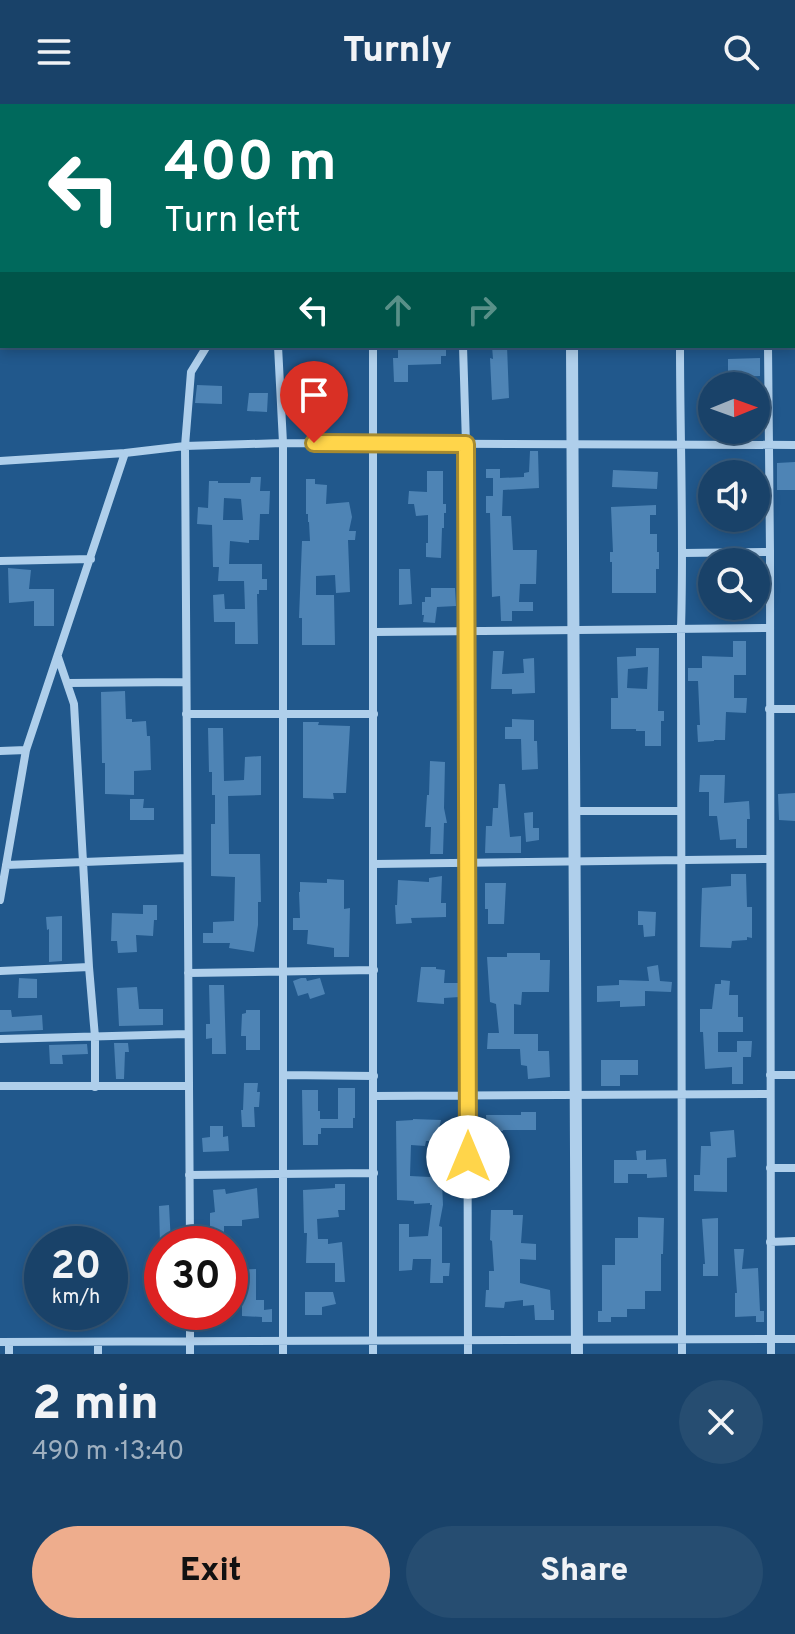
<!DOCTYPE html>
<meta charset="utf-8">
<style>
body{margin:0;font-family:Overpass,sans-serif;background:#264d71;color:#f1f3f6;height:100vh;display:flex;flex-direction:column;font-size:30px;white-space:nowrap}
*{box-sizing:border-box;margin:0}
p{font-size:26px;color:#9fb0c0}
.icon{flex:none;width:44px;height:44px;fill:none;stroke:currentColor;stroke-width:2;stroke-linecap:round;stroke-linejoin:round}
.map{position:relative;height:1250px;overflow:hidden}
.panel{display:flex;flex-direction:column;background:#194269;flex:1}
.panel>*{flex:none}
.banner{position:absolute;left:0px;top:0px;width:796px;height:244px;box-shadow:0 4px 12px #0003,0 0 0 2px #375b7d;background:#00695c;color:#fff;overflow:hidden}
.needle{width:52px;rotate:89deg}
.controls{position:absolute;left:698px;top:268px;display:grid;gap:16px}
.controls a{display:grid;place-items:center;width:72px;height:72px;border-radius:50%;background:#194269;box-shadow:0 4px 12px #0003,0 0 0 2px #375b7d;font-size:40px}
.speed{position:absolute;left:24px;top:1122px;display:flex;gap:16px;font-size:40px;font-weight:700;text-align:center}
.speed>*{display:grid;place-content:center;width:104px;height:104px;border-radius:50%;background:#194269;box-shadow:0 4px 12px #0003,0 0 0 2px #375b7d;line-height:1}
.speed small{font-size:20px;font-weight:400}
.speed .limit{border:12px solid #d22;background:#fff;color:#111}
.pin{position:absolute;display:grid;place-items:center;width:68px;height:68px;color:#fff;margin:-82px -34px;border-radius:50% 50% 50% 0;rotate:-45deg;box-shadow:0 0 8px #0007}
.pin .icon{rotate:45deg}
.me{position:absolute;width:88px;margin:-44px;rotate:0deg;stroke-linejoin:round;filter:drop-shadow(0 0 6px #0008)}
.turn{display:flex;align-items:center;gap:28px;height:168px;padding:0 32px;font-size:36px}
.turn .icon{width:104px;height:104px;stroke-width:2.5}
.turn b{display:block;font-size:56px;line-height:68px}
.lanes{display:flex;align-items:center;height:76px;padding:0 32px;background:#0003;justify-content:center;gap:40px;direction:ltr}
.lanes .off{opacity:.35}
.round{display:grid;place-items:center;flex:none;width:84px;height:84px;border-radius:42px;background:#264d71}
.overview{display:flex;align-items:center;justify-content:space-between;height:136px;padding:0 32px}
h1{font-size:48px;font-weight:800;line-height:60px}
.cta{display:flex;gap:16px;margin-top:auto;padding:16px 32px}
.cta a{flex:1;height:92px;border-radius:48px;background:#eead8d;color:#111;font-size:32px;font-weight:800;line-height:92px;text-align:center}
.cta a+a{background:#264d71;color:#f1f3f6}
header{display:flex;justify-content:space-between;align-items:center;height:104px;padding:0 32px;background:#194269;font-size:36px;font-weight:800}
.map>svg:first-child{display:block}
.green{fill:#3572a9}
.building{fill:#4e84b5;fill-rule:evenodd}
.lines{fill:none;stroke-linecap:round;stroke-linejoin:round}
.minor{stroke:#afcfeb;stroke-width:8}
.tertiary{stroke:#afcfeb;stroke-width:12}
.route-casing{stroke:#a68a30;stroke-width:20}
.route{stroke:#ffd54a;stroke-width:14}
</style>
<header><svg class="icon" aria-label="menu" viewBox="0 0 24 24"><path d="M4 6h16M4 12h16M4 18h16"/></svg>Turnly<svg class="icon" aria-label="search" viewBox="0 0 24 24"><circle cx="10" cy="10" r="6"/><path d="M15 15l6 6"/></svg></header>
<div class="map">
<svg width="795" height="1250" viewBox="0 0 795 1250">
<rect width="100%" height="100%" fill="#21588c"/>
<path class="green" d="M0 0H268V2H2V220L0 221Z"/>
<path class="building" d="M398 242H446V252H441V260L408 261V278H394L393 254H398Z
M492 242H507L509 294 492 296 490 254 493 255Z
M760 254V272L728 273V255Z
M197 281 222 282V300L195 299Z
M249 289H268L267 308 247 307Z
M530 347H538L539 384 503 386 502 412H511L513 446H537L536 480H520L519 498H533V507H512V517H501L500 492 492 493 490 409H486V392H493V374H486V365H500V374L524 373V369L529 368Z
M795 358V386H777V359Z
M613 366 658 368 657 385 612 383Z
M427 367H443V400H446V409H444V424H442L441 454 426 453V439H428V411L416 412 414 400H408L409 387 427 388Z
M251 373H261L260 387H270L269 410H260L259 436H249V439L230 437 229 460H262V475H267V486H259V490H257L258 540H235V518H214L213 491 224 490 225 505H245L244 477H218L219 463H213L212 421 197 420 198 403 208 404 209 377H218V379H250ZM224 394 241 395 243 416H223Z
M306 375H315V380L327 381 326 400 349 398 352 413 349 427H356L355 436H348L350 488 336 489 335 471 316 472V491H334L335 541H302V514H299L302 437H310L309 418H308V410H306Z
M656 401V411H650V430H657V448H659V465H656V489H612V458H610V448H613L611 403Z
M8 464 31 466 29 485H54V522H34V497L9 499Z
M399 465H410L412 500 399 501Z
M431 484H455L456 502 437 503 435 519 423 518 424 511H422V498H425V493H431Z
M733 537H746V571H734V594H747L746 609 726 608 725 636H714V637L698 638 697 621H700L698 577H688V564H702V552L733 553Z
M636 544H659L658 607H664V617H661V642H645V627H636V625H611V594H618L617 553 636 552ZM648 563 647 585 627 584 628 565Z
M493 547H504L502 570 524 569 523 555 534 554 535 589 512 590V585H491Z
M125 587 126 615H132V618L146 617 147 632H150L151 666 134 667V691L105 690V659H102L101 588Z
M512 615 534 616V637H537L538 665 522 666 521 635H505V623H512Z
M303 618H319L318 621 350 622 346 689H333L334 695 303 694Z
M208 624H223L224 677 244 676 245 653 261 652V691L228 692 229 750H260L261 798H258V821L254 848 229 844 230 839H203V829H213V818L234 817 235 773 211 772V720H215V691H212V668H209Z
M430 657 445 658 444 704 447 719H444L443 750H430L431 723H425L427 691H429Z
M700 671H725L724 699 749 697 750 715H747V744H736V735L720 736 717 712H709V688H699Z
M499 680H505L510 733 521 732V749H485L486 722H492L493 704H498Z
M795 689V717L779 716 778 690Z
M130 695H144L143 704H154V716H130Z
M533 708V724H539V736L526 738 524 709Z
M731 770H746L747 803H752V834L747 833V836L732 837 731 844 700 843 702 784 731 782Z
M442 772 441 799H446V813L411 814 412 819 396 820 395 801H397L398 776 429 778V774Z
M327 775 344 776V805L350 804 349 853H334V844L307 840 308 826H293V814H300L299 788H300V778L327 779Z
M485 779H506L504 820H488V805H485Z
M143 801H157V816H154L153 832 136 831 137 848 118 849 117 837H111L112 809 143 810Z
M638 807 656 808 655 832 644 833 643 821H638Z
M62 812V857L49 858V825L47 826 46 813Z
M507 849H540V856H550L549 888H522L521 901 514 900V930H538V947H549L550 973 528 975 527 962 521 961 520 945H487L488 929H499L496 900 490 898 487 853H507Z
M658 861 660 877 672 878 671 888 645 887V902L620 903V897L597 898V882L619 881V876L649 877 647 863Z
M421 863H436V865L445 866 444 879H460V893L444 894V900L417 898Z
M19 874 37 875V894H18Z
M301 874H306L307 877 320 874 325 890 310 895 308 889 298 892 293 877Z
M721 876 730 877 729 891H738V913H743V928H718V948H737V937H752L751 953H743V980H732V963L705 965 703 928H700V905H712L715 880H721Z
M209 881H224L226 950H212V934L206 935V920H210Z
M137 883 139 905H163V921L119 922 117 884Z
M0 906H11L12 913 42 911 43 926 0 928Z
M246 906H260V946H246V932H241L242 910 246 909Z
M114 939H128L129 948H125L124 975H116Z
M87 940 88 950 62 951 63 960H50L49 941Z
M601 956H638V971H620V982H601Z
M244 979H258L257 988H260L259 1003H254L255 1023H242L241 1006H243Z
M338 984H355V1014H353V1024H321V1030H318V1041H303L302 986H318V1007H320V1015H338Z
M521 1008H536V1026H503V1027L487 1028 486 1011H521Z
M413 1015 441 1016 436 1037H426L425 1042 411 1041 410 1072 430 1073V1070H446V1079H442L443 1101 439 1122 442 1123V1159H450L449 1172H443V1179H430L431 1155H413L412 1166 399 1167V1120H409V1133L428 1132 432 1101H430V1099L414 1100V1097L397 1096 396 1017 413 1016Z
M210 1022H223V1033L228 1032 229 1047 203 1048 202 1034 210 1033Z
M734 1026 736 1053 727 1054V1088L694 1087V1071H700L701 1042H711L710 1028Z
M646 1046V1056L666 1055 667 1073 647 1074V1070H628V1079H614V1056H637L636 1047Z
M335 1080H345V1106H338L339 1113 317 1115 318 1135H328V1140L342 1138 345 1178H335V1159H306L307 1129H304L303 1086 335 1084Z
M257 1084 259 1114 242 1116V1122H224V1130L210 1129V1109L215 1108 213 1086 225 1085 226 1090Z
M169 1101 171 1140H160L159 1102Z
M491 1106H513V1111H523L521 1139 536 1140V1156L520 1155V1179L550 1186 551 1206H554V1216H535L534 1201 523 1202V1196L505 1198 504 1204 485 1203 486 1186H489V1167H494L492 1137 490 1136Z
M638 1113 664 1114 663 1150H661V1187H645V1205H627V1213H611V1218H598V1207H602V1161H615V1134H638Z
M718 1114V1172H703V1160H705L702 1115Z
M734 1145H744L742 1165 758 1164 760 1207H764V1218H756V1212L735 1213V1189H737Z
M256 1165V1196H264V1206L272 1205V1218H262V1213L242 1212V1202L236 1201V1195L230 1196V1166Z
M305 1188H333L336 1200 322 1203V1211H305Z"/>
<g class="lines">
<path class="minor" d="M679 0V2
M765 0V2
M360 2 362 0
M461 2V0
M794 161 795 160
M278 242 283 339V1250
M373 242V1250
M463 242 466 340 468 1250
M680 242C680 336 684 430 681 524L682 1250
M768 242 770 448 771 1250
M0 357 125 349
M683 449 770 448
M0 457 91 455
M374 528 770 524
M58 553 74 600 89 863 95 933V983
M68 579 186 578
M769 605H795
M186 610H374
M0 647 26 646
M575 707H681
M374 760 770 755
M6 761 187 754
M0 796 26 646 125 349 185 342 283 339 795 341
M0 867 89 863
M188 869 374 866
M0 935 187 930
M283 971 374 972
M770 971H795
M0 982H188
M374 992 770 990
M770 1064H795
M189 1071 374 1069
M770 1138 795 1137
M190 1140 185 342 191 268 207 242
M190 1208V1250
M0 1238 795 1235
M9 1250V1238
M98 1250V1238"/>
<path class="tertiary" d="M572 2V0
M572 242 577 1250"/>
</g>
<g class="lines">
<g class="route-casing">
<path id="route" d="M314 339 466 340 468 1053"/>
</g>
<use href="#route" class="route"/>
</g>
</svg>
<div class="controls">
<a><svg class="needle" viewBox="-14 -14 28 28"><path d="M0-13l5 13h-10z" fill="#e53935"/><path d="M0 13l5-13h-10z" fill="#9fb0c0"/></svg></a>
<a><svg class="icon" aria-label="sound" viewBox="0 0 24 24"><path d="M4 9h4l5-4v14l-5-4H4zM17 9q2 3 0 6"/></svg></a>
<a><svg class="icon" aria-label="search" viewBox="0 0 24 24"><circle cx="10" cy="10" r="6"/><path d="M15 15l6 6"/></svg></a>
</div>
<div class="speed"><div>20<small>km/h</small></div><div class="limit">30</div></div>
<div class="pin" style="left:314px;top:339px;background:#d93025"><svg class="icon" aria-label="arrive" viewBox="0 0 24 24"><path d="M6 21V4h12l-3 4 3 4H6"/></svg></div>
<svg class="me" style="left:468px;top:1053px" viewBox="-20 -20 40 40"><circle r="19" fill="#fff"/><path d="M0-13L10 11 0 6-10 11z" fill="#ffd54a"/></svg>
<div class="banner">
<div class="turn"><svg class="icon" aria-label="left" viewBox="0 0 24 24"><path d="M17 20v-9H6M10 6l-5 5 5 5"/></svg><div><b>400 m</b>Turn left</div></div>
<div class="lanes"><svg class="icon" aria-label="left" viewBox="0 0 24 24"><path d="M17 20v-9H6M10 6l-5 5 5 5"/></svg><svg class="icon off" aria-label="ahead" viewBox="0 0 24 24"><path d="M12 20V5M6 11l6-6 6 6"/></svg><svg class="icon off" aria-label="right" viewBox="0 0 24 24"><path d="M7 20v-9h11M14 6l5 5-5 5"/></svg></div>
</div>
</div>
<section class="panel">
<div class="overview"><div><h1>2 min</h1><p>490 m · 13:40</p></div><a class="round"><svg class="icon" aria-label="close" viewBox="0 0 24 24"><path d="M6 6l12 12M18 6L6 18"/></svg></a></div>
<div class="cta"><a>Exit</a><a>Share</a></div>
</section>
